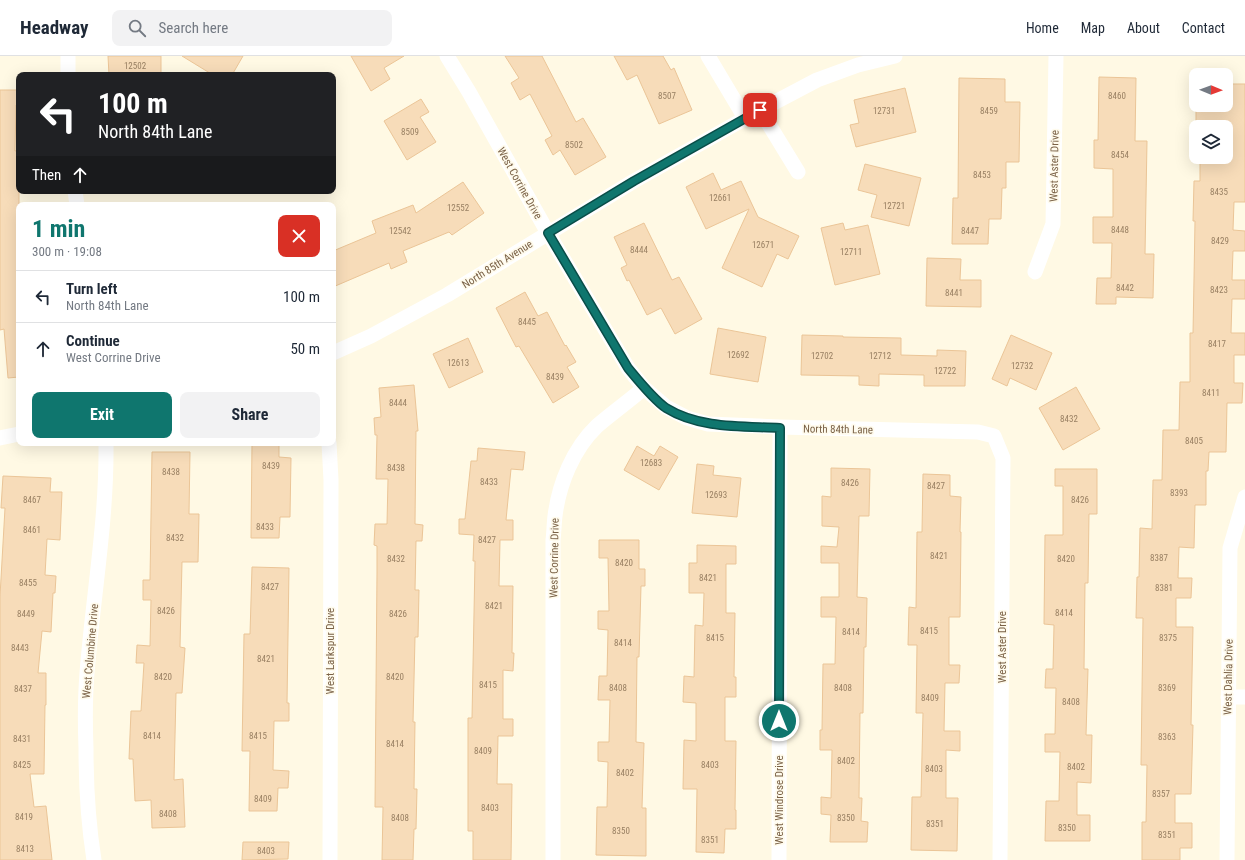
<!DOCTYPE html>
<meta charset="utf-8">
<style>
body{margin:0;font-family:"Roboto Condensed",sans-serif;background:#f2f2f3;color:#1f2937;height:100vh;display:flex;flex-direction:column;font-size:15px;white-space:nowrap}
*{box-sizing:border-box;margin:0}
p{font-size:13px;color:#747a83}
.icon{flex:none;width:22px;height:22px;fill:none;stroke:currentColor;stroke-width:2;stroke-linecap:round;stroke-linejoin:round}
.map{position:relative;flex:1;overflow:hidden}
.details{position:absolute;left:16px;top:146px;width:320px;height:244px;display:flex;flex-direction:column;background:#fff;border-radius:8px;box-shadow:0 4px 16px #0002}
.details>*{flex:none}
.banner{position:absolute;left:16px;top:16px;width:320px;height:122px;border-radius:8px;box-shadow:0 4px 16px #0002;background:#202124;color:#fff;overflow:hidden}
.needle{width:26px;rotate:91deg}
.fabs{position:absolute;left:1189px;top:12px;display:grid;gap:8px}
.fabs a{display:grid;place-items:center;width:44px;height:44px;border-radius:8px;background:#fff;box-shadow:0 4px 16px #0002;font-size:20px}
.pin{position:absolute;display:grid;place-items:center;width:34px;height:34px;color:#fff;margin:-17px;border-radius:8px;box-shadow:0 2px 6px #0006}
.me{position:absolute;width:44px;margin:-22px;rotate:0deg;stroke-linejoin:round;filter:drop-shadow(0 0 3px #0008)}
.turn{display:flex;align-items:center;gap:14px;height:84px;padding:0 16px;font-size:18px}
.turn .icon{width:52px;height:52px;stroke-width:2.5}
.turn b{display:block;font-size:28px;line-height:34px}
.then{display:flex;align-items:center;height:38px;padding:0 16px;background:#0003;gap:8px;font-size:15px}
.round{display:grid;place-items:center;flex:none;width:42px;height:42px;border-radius:8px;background:#f2f2f3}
.head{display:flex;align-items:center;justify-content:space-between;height:68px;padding:0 16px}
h1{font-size:24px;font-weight:700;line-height:30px;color:#0f766e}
.primary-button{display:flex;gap:8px;margin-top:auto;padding:8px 16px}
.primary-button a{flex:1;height:46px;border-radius:8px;background:#0f766e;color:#fff;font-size:16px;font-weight:700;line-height:46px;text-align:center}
.primary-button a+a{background:#f2f2f3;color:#1f2937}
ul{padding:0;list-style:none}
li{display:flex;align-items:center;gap:12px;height:52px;padding:0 16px;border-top:1px solid #e0e1e3}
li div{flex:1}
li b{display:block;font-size:15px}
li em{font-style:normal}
header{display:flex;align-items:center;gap:24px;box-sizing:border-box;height:56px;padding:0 20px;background:#fff;border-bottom:1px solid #e0e1e3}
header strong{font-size:19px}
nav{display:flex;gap:22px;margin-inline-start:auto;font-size:14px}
.search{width:280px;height:36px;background:#f2f2f3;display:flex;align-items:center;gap:10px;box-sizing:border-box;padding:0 14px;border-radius:8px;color:#747a83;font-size:15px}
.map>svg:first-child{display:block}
.building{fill:#f7dcb9;stroke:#ebc597}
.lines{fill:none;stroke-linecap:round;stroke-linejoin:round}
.minor{stroke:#fff;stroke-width:15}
.route-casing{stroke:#0a4d48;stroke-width:10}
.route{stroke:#0f766e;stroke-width:7}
.labels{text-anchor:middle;stroke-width:3.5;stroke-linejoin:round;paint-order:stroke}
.number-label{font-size:9px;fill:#998063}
.street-label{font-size:11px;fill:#7a6146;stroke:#fffbed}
</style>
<header>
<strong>Headway</strong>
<div class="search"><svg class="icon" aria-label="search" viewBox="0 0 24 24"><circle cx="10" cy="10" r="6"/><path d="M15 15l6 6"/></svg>Search here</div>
<nav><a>Home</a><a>Map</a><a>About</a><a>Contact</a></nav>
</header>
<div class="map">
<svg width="1245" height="804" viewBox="0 0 1245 804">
<rect width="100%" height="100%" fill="#fff9e4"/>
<path class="building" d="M108 0H161V19H109Z
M182 0H243L232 19H213Z
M351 0H404L384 12 390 23 371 35Z
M505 0H542L576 66 583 62 606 101 575 119 560 94 553 99 545 84 552 80 530 38 520 44 511 27 519 22Z
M614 0H663L671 14 674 12 692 54 659 68 637 19 627 24Z
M1099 21 1136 22 1135 85H1147L1145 198H1154L1153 242 1116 241V248H1096L1097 222H1111L1112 187H1093V161H1113V113L1094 112V84H1098Z
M959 22 1005 23V46H1020L1019 106H1006V132H1002L1001 163H989L988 188H952L953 142H958Z
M1226 28H1245V146H1234L1233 174 1245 175V195H1233L1232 224H1245V243H1232L1231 277H1245V299H1234V327H1243L1242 347H1227L1226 396H1209L1208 415H1206V449H1195L1194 492 1179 491 1178 522H1192L1191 542H1176V571H1193L1191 669H1193L1191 738H1175V767H1192V792H1180V804H1142V766H1146L1147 709H1141L1143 562H1136L1137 521H1139L1140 472 1152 473 1153 424H1162L1163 374H1179L1180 326H1190V277H1193L1194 223 1195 165H1193L1194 125H1200V101H1226V67L1196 66V49H1226Z
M905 32 916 76 856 91 850 69 859 67 854 44Z
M0 34H19V49H16L15 95 19 94V321L8 322 4 273 0 274Z
M421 43 429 56 420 61 436 86 407 104 384 65Z
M865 108 921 122 909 170 871 161 877 139 858 134Z
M713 117 721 134 741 125 758 161 799 180 788 203 777 198 762 231 722 212 749 153 706 173 686 131Z
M463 126 484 157 452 179 449 176 403 195 407 206 391 213 389 207 333 231V195L376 177 372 165 413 149 416 157Z
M644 167 672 224 679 221 702 263 675 278 661 252 647 259 629 224 627 225 621 212 627 209 614 181Z
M843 167 845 174 868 169 880 218 835 229 821 172Z
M927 202 961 203 960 224H981V251L926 250Z
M525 236 538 260 547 256 565 290 566 289 576 306 567 311 579 331 553 347 519 290 516 291 496 252Z
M718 272 766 281 758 326 710 318Z
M802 279 843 280V281L901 282V299L937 300V294L966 295 965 330H924V319L879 318V330L859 329V320L801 319Z
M1011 279 1052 297 1036 334 1010 322 1007 330 992 323Z
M468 282 483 316 449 332 433 298Z
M414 329 418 375H416L415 468 423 469 422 485H416L415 534H419L418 581H415L413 666H415L414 733H417L416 773H414L413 804H382L383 751H375L377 516V490L374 489 375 468H387L388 423H376L377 379H375L374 362 381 361 379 332Z
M1076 331 1100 373 1063 394 1039 352Z
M252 387H279V401L291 402 290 461H280L279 482H251Z
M637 390 654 400 660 390 678 401 659 434 624 414Z
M478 392 525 396 523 414 511 413 506 464H513V484H500L499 530H513L512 597H514L513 615 503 614V663H513V680H498L497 728H512L511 804H473V775H468V662H472L475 505H473L474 479 459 478V463H465L471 405H477Z
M152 396H190L189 458H199L198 506H182L180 591 185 592 182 637H176L174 724 183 723 185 771 152 772 151 744 135 745 133 703H129L131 655H141L144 607H136L137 589 150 590 151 544H143V524H150Z
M697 408 714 410 713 419 741 422 737 461 692 457Z
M831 412 870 413 869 460H859L857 541 867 542 866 591H864L863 657H860L859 742H862L861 765 868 766 867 786H830L831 759 821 758V741L831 742 832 694H820V674H822L823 608H835L836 561H821V541H839V507H821V490L837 491 839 471 822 470V440L831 441Z
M1055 413H1097V458H1089L1088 527H1085L1084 613H1088L1086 679H1092L1091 727 1077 726V759H1090V785H1045L1046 745H1059L1060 696H1045V678H1055L1056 632H1045L1046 613H1053L1054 569 1044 568 1045 479H1063V430H1055Z
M923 418 950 419V440L961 441 960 476H961L960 561H949V609H960L959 627H945L944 675H960V695L946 694V742H958L957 795 911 794 912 741H921L923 657H916L917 589H908L909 551 916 552 917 476H922Z
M3 420 51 422 50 436H62L60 484 47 483 45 519 56 520 55 537H53L51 576 42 575 38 617H46V649H45L44 718H30L34 751 46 750 52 804H0V540L5 452H1Z
M599 484H639V513H645V530H641L639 601H637L636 686 644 687 642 752H646V800L596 799 597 751H607L608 706 598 705V686H609L610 644H598L599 620H607L608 574 598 573V555H609L608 502H599Z
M697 489 736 490V508H726V557H735L734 621H736V641H725V685H736L735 754H736V773H725L724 797 696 796 697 733H683L684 684 696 685V647L683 646 684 620 694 621 695 569 703 570 704 537H689V507H697Z
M252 511 289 512 287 647H289V665H274L273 714 289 715 288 732H278L277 755H249L250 695H242L244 578H250Z
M243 786H289L288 803 242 804Z"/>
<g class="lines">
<path class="minor" d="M68 0V19
M447 0 469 36 548 177 628 312 644 332 666 351 687 362 708 368 780 371 978 376 994 380 1003 402 1000 804
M708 0 745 62
M760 54 798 116
M75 135 77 149
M1035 216 1053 168 1056 0
M333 297 371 280 447 239 634 125 760 54 817 24 858 9 895 0
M0 382 19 378
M329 387 331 424 330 804
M1228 641H1245
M94 804C88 766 86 730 86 692 85 667 85 642 87 617 93 540 107 464 106 387
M553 804V484C554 476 554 468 555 460 559 428 573 393 597 370 612 357 629 345 644 332
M779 804 780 371
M1227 804 1230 492 1245 441"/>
</g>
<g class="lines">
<g class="route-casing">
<path id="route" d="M760 54 634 125 548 177 628 312C638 324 653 343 666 352 700 373 742 370 780 372L779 665"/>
</g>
<use href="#route" class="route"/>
</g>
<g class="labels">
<g class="number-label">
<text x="135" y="13">12502</text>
<text x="667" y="43">8507</text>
<text x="1117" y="43">8460</text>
<text x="884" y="58">12731</text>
<text x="989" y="58">8459</text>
<text x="410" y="79">8509</text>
<text x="574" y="92">8502</text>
<text x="1120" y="102">8454</text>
<text x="982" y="122">8453</text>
<text x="1219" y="139">8435</text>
<text x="720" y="145">12661</text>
<text x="894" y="153">12721</text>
<text x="458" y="155">12552</text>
<text x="1120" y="177">8448</text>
<text x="400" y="178">12542</text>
<text x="970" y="178">8447</text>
<text x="1220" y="188">8429</text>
<text x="763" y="192">12671</text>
<text x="639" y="197">8444</text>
<text x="851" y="199">12711</text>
<text x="1125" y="235">8442</text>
<text x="1219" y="237">8423</text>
<text x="954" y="240">8441</text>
<text x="527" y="269">8445</text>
<text x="1217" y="291">8417</text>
<text x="738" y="302">12692</text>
<text x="822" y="303">12702</text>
<text x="880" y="303">12712</text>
<text x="458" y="310">12613</text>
<text x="1022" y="313">12732</text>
<text x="945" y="318">12722</text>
<text x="555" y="324">8439</text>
<text x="1211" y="340">8411</text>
<text x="398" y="350">8444</text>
<text x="1069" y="366">8432</text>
<text x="1194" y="388">8405</text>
<text x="651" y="410">12683</text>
<text x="271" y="413">8439</text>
<text x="396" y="415">8438</text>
<text x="171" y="419">8438</text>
<text x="489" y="429">8433</text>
<text x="850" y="430">8426</text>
<text x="936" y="433">8427</text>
<text x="1179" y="440">8393</text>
<text x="716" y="442">12693</text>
<text x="32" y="447">8467</text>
<text x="1080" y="447">8426</text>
<text x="265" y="474">8433</text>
<text x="32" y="477">8461</text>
<text x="175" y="485">8432</text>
<text x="487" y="487">8427</text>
<text x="939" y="503">8421</text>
<text x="1159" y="505">8387</text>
<text x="396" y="506">8432</text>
<text x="1066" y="506">8420</text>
<text x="624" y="510">8420</text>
<text x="708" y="525">8421</text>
<text x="28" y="530">8455</text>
<text x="270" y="534">8427</text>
<text x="1164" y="535">8381</text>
<text x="494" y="553">8421</text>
<text x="166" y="558">8426</text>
<text x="1064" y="560">8414</text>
<text x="26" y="561">8449</text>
<text x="398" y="561">8426</text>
<text x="929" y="578">8415</text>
<text x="851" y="579">8414</text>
<text x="715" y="585">8415</text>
<text x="1168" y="585">8375</text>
<text x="623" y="590">8414</text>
<text x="20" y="595">8443</text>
<text x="266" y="606">8421</text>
<text x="163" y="624">8420</text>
<text x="395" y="624">8420</text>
<text x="488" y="632">8415</text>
<text x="618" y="635">8408</text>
<text x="843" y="635">8408</text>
<text x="1167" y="635">8369</text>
<text x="23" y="636">8437</text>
<text x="930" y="645">8409</text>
<text x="1071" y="649">8408</text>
<text x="152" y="683">8414</text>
<text x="258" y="683">8415</text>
<text x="1167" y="684">8363</text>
<text x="22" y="686">8431</text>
<text x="395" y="691">8414</text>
<text x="483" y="698">8409</text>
<text x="846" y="708">8402</text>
<text x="22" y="712">8425</text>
<text x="710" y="712">8403</text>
<text x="1076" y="714">8402</text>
<text x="934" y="716">8403</text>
<text x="625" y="720">8402</text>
<text x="1161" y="741">8357</text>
<text x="263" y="746">8409</text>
<text x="490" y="755">8403</text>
<text x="168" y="761">8408</text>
<text x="24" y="764">8419</text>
<text x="400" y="765">8408</text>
<text x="846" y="765">8350</text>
<text x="935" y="771">8351</text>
<text x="1067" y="775">8350</text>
<text x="621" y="778">8350</text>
<text x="1167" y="782">8351</text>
<text x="710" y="787">8351</text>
<text x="25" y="796">8413</text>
<text x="266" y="798">8403</text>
</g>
<g class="street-label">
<text transform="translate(1054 110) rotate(-89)" y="4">West Aster Drive</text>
<text transform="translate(520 127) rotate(61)" y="4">West Corrine Drive</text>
<text transform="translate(497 208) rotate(-32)" y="4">North 85th Avenue</text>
<text transform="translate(838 373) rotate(1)" y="4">North 84th Lane</text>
<text transform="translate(554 502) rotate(-89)" y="4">West Corrine Drive</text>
<text transform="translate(1002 591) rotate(-90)" y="4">West Aster Drive</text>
<text transform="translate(90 595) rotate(-85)" y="4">West Columbine Drive</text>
<text transform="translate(330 595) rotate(-90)" y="4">West Larkspur Drive</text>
<text transform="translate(1228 621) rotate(-89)" y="4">West Dahlia Drive</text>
<text transform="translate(779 744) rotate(-90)" y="4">West Windrose Drive</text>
</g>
</g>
</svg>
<div class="fabs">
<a><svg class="needle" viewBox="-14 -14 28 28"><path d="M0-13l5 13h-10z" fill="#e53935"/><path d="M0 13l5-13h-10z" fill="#747a83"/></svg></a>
<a><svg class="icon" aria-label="layers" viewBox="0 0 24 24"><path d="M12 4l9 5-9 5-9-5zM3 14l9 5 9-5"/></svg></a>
</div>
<div class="pin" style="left:760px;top:54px;background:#d93025"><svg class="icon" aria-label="arrive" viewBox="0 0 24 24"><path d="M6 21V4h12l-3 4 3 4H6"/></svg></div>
<svg class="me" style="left:779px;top:665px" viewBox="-20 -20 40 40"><circle r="17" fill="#0f766e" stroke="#fff" stroke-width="3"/><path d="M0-11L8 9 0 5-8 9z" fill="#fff"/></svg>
<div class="banner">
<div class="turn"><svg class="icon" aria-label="left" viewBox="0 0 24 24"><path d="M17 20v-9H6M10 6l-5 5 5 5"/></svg><div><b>100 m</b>North 84th Lane</div></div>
<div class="then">Then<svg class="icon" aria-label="ahead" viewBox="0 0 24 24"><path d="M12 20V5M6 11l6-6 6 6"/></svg></div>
</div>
<section class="details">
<div class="head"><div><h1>1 min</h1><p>300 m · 19:08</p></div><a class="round" style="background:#d93025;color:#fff"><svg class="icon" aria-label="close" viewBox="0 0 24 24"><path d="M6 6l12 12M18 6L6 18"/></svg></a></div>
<ul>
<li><svg class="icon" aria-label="left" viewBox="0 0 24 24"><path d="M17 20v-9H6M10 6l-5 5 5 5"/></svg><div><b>Turn left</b><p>North 84th Lane</p></div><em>100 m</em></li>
<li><svg class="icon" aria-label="ahead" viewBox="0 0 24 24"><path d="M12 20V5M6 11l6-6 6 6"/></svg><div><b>Continue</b><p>West Corrine Drive</p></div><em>50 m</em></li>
</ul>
<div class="primary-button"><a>Exit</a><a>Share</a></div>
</section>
</div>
